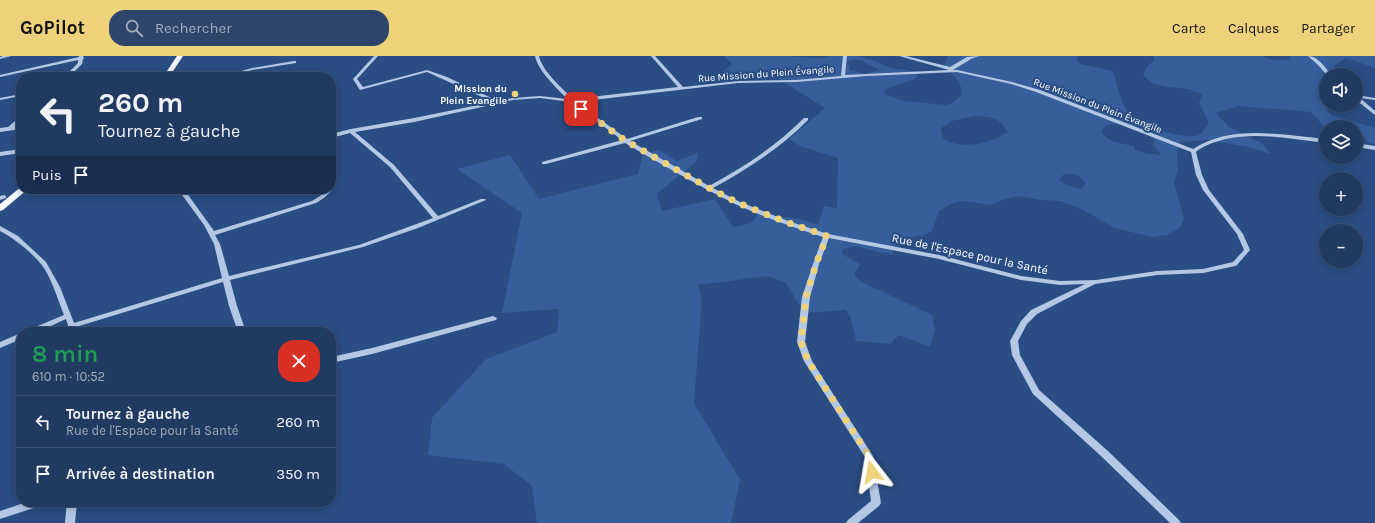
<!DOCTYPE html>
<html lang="fr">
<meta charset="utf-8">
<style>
body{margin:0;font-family:Karla,sans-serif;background:#2d456b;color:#f1f3f6;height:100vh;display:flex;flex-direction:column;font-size:15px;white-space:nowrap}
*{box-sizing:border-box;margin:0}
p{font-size:13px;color:#a2adbe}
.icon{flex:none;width:22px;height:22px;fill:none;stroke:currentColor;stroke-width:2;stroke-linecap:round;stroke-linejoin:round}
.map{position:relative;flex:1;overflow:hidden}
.panel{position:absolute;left:16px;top:271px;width:320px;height:180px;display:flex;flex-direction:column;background:#203a62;border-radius:16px;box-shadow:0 2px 10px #0003,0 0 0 1px #3d5477}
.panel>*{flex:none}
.top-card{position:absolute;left:16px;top:16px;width:320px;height:122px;border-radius:16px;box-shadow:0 2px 10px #0003,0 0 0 1px #3d5477;background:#203a62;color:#f1f3f6;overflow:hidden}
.tools{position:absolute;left:1319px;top:12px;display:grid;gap:8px}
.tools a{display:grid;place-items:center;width:44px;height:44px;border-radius:50%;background:#203a62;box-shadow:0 2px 10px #0003,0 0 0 1px #3d5477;font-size:20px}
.pin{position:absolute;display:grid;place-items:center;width:34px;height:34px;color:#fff;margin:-17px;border-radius:8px;box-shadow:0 2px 6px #0006}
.me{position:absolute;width:44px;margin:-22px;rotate:346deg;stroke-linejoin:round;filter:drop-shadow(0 0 3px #0008)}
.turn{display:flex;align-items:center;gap:14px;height:84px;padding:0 16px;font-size:18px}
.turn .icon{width:52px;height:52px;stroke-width:2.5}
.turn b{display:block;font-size:28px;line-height:34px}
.then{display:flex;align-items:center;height:38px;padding:0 16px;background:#0003;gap:8px;font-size:15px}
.round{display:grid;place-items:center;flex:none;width:42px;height:42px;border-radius:16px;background:#2d456b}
.summary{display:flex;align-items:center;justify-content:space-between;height:68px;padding:0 16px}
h1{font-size:24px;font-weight:600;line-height:30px;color:#1e9e55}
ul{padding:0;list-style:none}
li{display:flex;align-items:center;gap:12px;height:52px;padding:0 16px;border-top:1px solid #3d5477}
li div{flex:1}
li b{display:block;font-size:15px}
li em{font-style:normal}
header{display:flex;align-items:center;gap:24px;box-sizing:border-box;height:56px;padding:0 20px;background:#edd17b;color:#111}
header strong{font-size:19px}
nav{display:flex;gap:22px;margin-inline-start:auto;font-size:14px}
.search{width:280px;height:36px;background:#2d456b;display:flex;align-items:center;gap:10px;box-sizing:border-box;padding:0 14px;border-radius:16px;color:#a2adbe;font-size:15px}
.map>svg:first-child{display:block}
.green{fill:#355e9a;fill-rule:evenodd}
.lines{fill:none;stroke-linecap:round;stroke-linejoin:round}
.minor{fill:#b4c8e6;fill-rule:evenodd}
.major{fill:#f4f8fe;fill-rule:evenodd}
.route{stroke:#edd17b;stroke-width:7;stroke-dasharray:0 12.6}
.poi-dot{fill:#edd17b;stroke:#2a4d83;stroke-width:1.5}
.labels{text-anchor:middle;stroke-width:4;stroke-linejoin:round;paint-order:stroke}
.far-street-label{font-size:10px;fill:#fff;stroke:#2a4d83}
.far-poi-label{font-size:10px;font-weight:bold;fill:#fff;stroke:#2a4d83;text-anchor:end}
.street-label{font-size:12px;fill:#fff;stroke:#2a4d83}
</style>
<header>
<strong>GoPilot</strong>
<div class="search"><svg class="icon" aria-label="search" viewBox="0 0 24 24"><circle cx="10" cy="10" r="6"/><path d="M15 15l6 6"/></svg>Rechercher</div>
<nav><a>Carte</a><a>Calques</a><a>Partager</a></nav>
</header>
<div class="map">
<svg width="1375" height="467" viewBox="0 0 1375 467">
<rect width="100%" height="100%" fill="#2a4d83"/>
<path class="green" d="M724 0H789L821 2 830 0H859L875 5 890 12 919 16 915 23 888 32 884 35 885 38 904 45 946 49 950 48 962 39C962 25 953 20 945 10L947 1 949 0H1077V5L1080 8 1113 15C1117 29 1122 53 1133 63 1142 71 1188 84 1199 79 1203 77 1206 70 1209 67L1199 47 1202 39C1186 26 1154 38 1143 18L1148 9 1154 5 1153 0H1263C1271 5 1281 5 1290 3V0H1375V12L1346 2 1334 10 1343 19H1326V49H1328L1326 54 1331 59 1375 72V89L1367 86 1364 80 1356 78V71H1325L1311 56 1239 50 1216 57 1229 71 1263 88 1270 98 1248 91 1208 84 1182 86 1177 95 1178 114 1174 127 1184 163 1180 172 1167 179 1152 181 1115 172 1081 153 1060 145 1041 144 1019 140 1005 143 991 149 963 145 953 147 939 155 932 175 924 179 898 183 892 199 854 190 843 193 842 198 860 208 854 219 862 226 932 259 935 274 930 291 899 279 890 288 856 285 851 263 846 254 804 257 786 227 767 220 698 229 702 244 694 347 740 424 731 467H537L532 430 504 408 428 399 432 362 486 303 557 276 559 253 502 257 522 157 457 113 510 99 539 143 638 118 643 98 659 94 677 105 698 97 697 105 657 138 662 155 715 143 733 171 751 167 758 158 800 163 818 169 824 150 837 152 838 102 800 90 789 83 825 52 768 16 717 21 732 8ZM851 4H861L865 7 880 14 865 18 849 14 850 10 846 7ZM975 60C993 61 998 61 1008 76 991 87 960 95 943 82L941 72 952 65ZM1112 68C1127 68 1149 70 1155 86L1153 89 1161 99 1145 97 1135 94 1134 90C1124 88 1105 86 1102 75L1104 71ZM1064 118 1077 119 1084 125 1085 129 1080 133 1067 129 1059 124Z"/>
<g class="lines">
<path class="minor" d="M3 0H11L0 3V1Z
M79 0H83L84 2 83 3 82 8 69 21H64L78 7V4L0 21V19L79 1Z
M374 0H378L357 23 363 31 427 14 447 21 498 45 513 42 540 40 567 43C557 32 538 15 535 0H539C542 15 562 32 573 43L678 31 651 0H655L683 31 738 25 796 24 841 20 843 0H847L845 19 949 14 899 0H906L950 11 967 1 979 0 971 3 953 14H957L1012 26 1040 34 1193 93C1232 68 1282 79 1326 83V87C1284 82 1236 71 1198 94L1196 96 1202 119 1209 134 1243 178 1250 194 1237 209 1235 210 1203 217 1157 219 1095 228 1037 258 1027 268 1018 285 1020 299 1039 334 1108 395 1179 464 1181 467H1170L1102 401 1033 338 1012 299 1010 285 1021 265 1031 254 1085 228 1060 229 1021 224 939 203 829 182 819 208 810 241 805 286 812 305 873 400 881 447 879 450 858 467H846L848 464 871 445 865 401 804 305 797 286 802 241 813 208 823 181C794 171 763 161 735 148 697 129 661 108 625 87L546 108H542V106L622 84 571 46 540 42 513 44 414 66 355 76 394 109 438 160 481 143H485L486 144 418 172 363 191 230 224 237 250 246 276H238L229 250 223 226 76 271 78 276H70L66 263 38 276H27L28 274 64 259C58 244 51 220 41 208 31 196 14 182 0 175V170L18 180 46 206 60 231 74 267 222 222 214 188 204 169 180 136 173 133H195L194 134 186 136 209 168 214 175 312 145 320 140 326 134H330L331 135 324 142 316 147 215 179 220 188 229 220 359 189 433 162 390 111 350 77 331 82V78L351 73 414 62 493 46 427 16 360 34 353 23ZM957 16 1011 28 1036 36 1191 96 1196 119 1203 134 1237 178 1244 194 1233 206 1203 213 1157 215 1096 224 1060 225 1021 220 939 199 828 178 788 165 740 146 713 132C748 113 780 92 808 64V62H804C776 90 744 111 709 130L630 85 702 63V61H698L627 83 576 46 738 27 796 26 867 20Z
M1308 0C1318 0 1325 11 1331 19H1327L1318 9Z
M294 5H296V7L252 14 226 21H219L252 12Z
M169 17H171V19L149 21H131L133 20Z
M21 38V40L0 44V42Z
M1356 39 1375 42V44L1360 42 1375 55V59L1356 44Z
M21 60V65L15 70 21 69V73L0 76V72L8 71Z
M1356 87 1375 90V94L1356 91Z
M21 93V97L0 100V96Z
M4 139 6 140V142L0 144V140Z
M493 260 497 262 496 264 372 298 331 307V301L372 292Z
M21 277V283L0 292V286Z
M27 446H45L43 449 0 463V455Z
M67 446H77L75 467H65Z"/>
<path class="major" d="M177 0H183L169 21H163Z
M21 131V133H28L3 154 0 155V148Z"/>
</g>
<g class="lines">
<path class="route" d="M581 53 626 85 709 132 738 147 786 166 827 180 816 208 806 241 801 286 808 305 869 400 872 416"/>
</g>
<circle class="poi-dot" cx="515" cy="38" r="4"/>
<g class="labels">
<g class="far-street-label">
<text transform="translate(766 17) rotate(-4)" y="4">Rue Mission du Plein Évangile</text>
<text transform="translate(1098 49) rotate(21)" y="4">Rue Mission du Plein Évangile</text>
</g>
<g class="far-poi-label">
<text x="507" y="36">Mission du<tspan x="507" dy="12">Plein Evangile</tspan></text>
</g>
<g class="street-label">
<text transform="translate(970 198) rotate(12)" y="4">Rue de l'Espace pour la Santé</text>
</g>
</g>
</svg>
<div class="tools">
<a><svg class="icon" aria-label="sound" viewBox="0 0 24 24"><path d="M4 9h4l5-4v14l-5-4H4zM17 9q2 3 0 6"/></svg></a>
<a><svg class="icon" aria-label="layers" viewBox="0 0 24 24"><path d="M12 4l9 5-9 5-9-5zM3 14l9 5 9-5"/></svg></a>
<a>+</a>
<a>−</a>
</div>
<div class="pin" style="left:581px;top:53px;background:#d93025"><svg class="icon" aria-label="arrive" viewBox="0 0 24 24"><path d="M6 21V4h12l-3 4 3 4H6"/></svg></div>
<svg class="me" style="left:872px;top:416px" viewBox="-20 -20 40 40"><path d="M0-17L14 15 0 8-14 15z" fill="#edd17b" stroke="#fff" stroke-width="4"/></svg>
<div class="top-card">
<div class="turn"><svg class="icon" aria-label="left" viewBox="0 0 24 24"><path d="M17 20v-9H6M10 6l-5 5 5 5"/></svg><div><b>260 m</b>Tournez à gauche</div></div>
<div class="then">Puis<svg class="icon" aria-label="arrive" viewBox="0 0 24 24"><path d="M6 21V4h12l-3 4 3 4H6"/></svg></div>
</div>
<section class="panel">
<div class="summary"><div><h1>8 min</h1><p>610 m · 10:52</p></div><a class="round" style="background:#d93025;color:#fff"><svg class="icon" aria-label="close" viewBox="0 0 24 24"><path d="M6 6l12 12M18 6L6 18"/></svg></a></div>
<ul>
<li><svg class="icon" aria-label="left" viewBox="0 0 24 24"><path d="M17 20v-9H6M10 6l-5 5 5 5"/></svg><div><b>Tournez à gauche</b><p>Rue de l'Espace pour la Santé</p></div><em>260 m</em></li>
<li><svg class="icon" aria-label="arrive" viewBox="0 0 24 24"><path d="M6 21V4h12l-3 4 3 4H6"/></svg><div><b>Arrivée à destination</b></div><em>350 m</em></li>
</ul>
</section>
</div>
